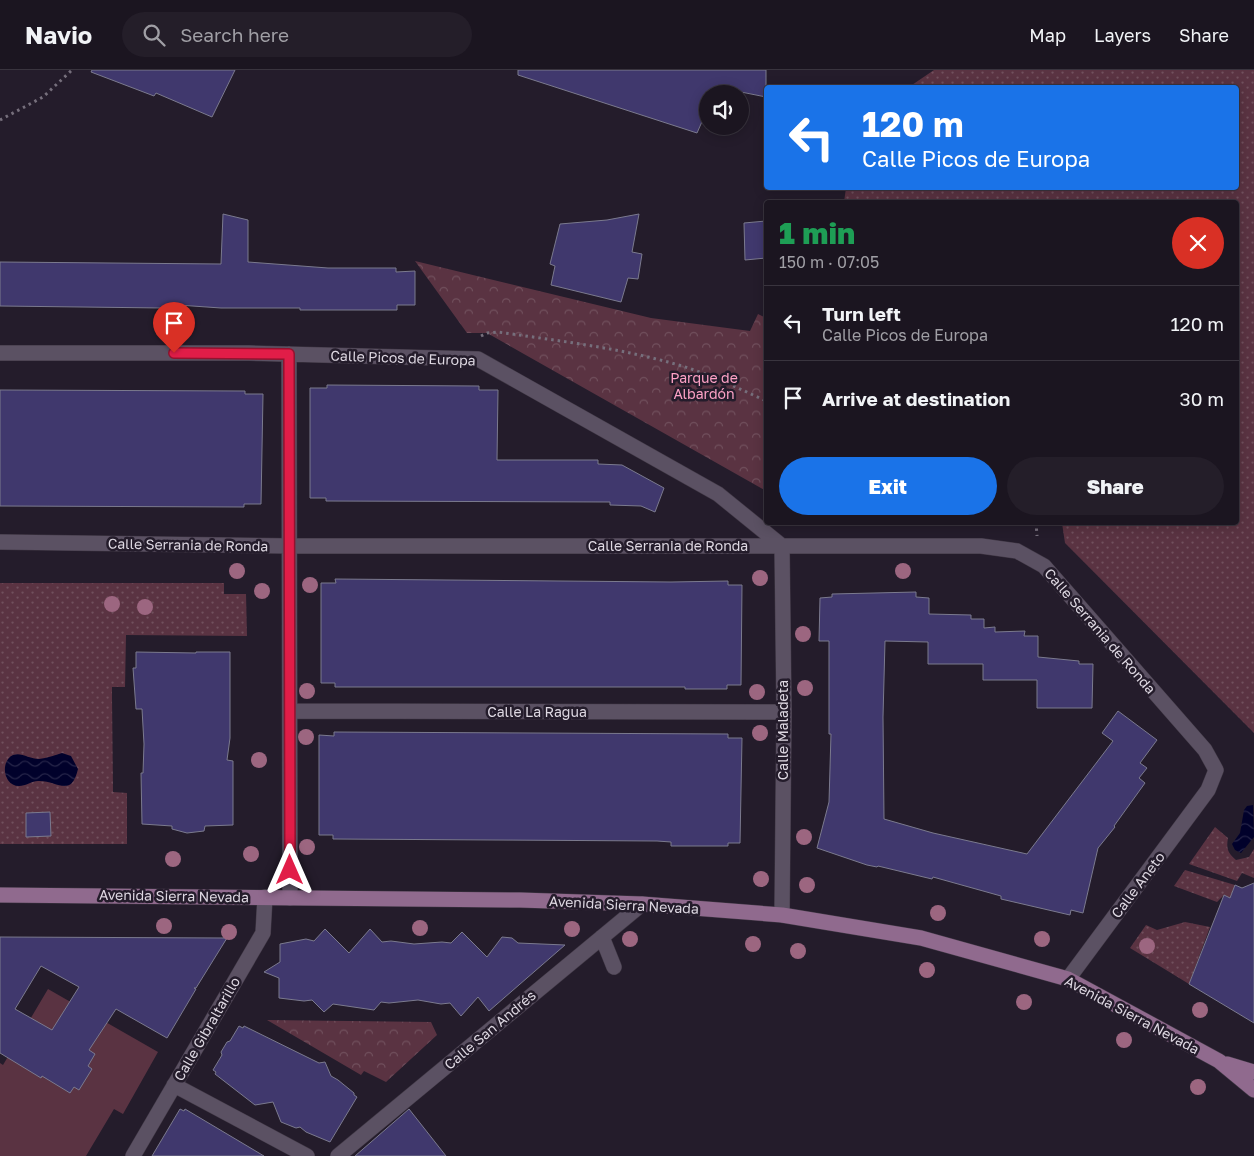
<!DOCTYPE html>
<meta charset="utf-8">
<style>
body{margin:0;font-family:"Golos Text",sans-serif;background:#241e29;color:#f1f3f6;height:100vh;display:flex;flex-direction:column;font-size:19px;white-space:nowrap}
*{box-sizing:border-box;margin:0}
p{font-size:16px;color:#a09fa5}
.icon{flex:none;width:28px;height:28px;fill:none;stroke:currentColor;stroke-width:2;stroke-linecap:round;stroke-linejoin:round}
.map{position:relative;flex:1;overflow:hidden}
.details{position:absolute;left:764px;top:130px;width:475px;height:325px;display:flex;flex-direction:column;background:#1b1520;border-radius:5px;box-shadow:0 2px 12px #0003,0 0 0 1px #39343e}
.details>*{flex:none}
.guide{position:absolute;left:764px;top:15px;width:475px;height:105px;border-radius:5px;box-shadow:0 2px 12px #0003,0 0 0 1px #39343e;background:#1a73e8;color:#fff;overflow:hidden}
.controls{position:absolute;left:699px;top:15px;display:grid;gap:10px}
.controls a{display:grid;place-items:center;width:50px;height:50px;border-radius:50%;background:#1b1520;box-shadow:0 2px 12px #0003,0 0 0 1px #39343e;font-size:25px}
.pin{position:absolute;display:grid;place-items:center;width:42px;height:42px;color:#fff;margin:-51px -21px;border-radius:50% 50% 50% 0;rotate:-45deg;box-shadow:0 0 5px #0007}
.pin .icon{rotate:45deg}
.me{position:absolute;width:55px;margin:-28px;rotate:0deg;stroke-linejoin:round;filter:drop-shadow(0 0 4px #0008)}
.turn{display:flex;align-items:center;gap:18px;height:105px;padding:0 15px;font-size:22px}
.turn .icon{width:65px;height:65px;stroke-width:2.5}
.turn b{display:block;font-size:35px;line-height:42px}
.round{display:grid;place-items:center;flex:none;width:52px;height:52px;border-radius:26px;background:#241e29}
.head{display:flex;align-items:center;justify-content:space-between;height:85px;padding:0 15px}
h1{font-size:30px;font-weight:800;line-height:38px;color:#1e9e55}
.button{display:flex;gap:10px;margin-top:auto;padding:10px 15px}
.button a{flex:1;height:58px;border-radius:30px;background:#1a73e8;color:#fff;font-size:20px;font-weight:800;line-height:58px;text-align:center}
.button a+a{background:#241e29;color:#f1f3f6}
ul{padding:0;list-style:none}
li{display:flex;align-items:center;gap:15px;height:75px;padding:0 15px;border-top:1px solid #39343e}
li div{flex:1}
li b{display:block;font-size:19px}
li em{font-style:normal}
header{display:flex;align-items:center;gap:30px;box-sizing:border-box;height:70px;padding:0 25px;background:#1b1520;border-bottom:1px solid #39343e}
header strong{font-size:24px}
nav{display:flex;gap:28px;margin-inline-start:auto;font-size:18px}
.search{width:350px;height:45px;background:#241e29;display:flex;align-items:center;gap:12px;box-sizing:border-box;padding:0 18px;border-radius:28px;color:#a09fa5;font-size:19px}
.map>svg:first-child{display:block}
.grass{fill:url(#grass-dots)}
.forest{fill:url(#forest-crowns)}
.garden{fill:#5a3342}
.water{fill:url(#water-waves)}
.building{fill:#40386d;stroke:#7b7a8e;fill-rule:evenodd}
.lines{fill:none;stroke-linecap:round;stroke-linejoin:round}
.minor-casing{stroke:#403845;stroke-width:16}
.major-casing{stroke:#403845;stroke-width:16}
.path{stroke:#766f7c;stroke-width:3;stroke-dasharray:2.5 4;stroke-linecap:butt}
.minor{stroke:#5b5163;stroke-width:15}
.major{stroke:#906a8e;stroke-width:15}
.tree{fill:#9c6680}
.route-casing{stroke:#92132f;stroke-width:12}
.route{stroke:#e11d48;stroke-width:9}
.labels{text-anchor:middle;stroke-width:5;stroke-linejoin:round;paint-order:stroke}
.street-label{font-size:14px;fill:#ded8e2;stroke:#241c2b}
.park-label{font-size:14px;fill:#fea2c6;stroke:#241c2b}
</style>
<header>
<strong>Navio</strong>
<div class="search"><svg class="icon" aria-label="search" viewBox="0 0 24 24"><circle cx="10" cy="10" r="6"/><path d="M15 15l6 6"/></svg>Search here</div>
<nav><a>Map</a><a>Layers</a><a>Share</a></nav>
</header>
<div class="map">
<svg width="1254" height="1086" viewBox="0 0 1254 1086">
<defs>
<pattern id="grass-dots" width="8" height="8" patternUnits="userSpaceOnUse" patternTransform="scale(1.25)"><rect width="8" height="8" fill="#5a3342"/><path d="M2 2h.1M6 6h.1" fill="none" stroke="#71505d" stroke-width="1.8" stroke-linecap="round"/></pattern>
<pattern id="forest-crowns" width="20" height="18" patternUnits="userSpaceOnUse" patternTransform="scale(1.25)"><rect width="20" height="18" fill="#5a3342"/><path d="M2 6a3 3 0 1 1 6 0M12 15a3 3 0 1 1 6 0" fill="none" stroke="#71505d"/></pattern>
<pattern id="water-waves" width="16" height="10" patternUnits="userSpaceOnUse" patternTransform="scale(1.25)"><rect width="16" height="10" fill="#01012b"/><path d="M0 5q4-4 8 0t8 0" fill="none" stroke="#262549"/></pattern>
</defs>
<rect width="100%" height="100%" fill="#241c2b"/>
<path class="grass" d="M934 0H1254V663L1065 473 1062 453 1236 452V132H844L846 118H1236V18L909 17Z
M0 513H224V524H246L247 566 126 565 125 617H112V628L113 722 127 723V774H0Z
M1215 757 1228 768C1226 779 1228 783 1236 790L1249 787 1254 779V808L1242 803 1237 811 1189 794Z
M1185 800 1235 815 1230 828 1224 825 1217 832 1174 816Z
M1185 852 1210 857 1189 914 1130 878 1146 855 1157 860Z"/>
<path class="forest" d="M415 191 651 248 750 261 758 244 766 248V421L487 263H467Z
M267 950 431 952 437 965 386 1012 364 1001 361 1005Z"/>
<path class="garden" d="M48 919 158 982 123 1044 114 1039 86 1086H0V993L3 995Z"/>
<path class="water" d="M62 683 71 686 78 699C71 729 57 710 38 711 32 711 26 716 19 716 3 716 0 691 13 685 21 682 30 689 39 689 47 688 55 685 62 683Z
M1253 735 1254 767 1241 783 1235 780 1232 774 1240 763 1244 740 1247 736Z"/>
<path class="building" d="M92 0H235L212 47 156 23 154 26 91 2Z
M518 0H766V27L716 17 713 24H708V38L697 63 518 5Z
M223 144 248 150V192L328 198H396V202L415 201V235H397V240H300V238H221L178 235 177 238H163L0 236V192L221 194Z
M639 144 632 182 642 184 638 209 628 208 621 232 551 215 555 196 550 194 560 154 607 150Z
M766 151V188L745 190 744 153Z
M327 315 479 316V320H498L497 390H598V394L622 395 664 418 655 442 641 436 610 435V432L326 431V428H310V318H327Z
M0 320 245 321V324H263L261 434H244V437L0 436Z
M335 509 671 512 728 511V515H742L741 615H727V619H685V617H335V613H321V513H336Z
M916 522V527L929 528V544L971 545V549H984V558L995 557V562L1025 561 1024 566H1038V587L1079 591V594H1093L1092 638H1037V610H983V594H928V572L885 571 883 647 884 749 933 763 1027 784 1113 671 1102 663 1118 641 1157 670 1140 693 1147 698 1139 708 1145 713 1114 756 1115 757 1098 778 1083 843 1071 840 1070 845 1001 829V826L933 807 932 809 878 796 877 797 867 795 817 778 829 732 831 664H829V571H819L820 528 832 527V524Z
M136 582 196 583V582H230V668L227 690 233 691V755L205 756 204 761 187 763 172 759V756L142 754 141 703H143L144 674 142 639H136L133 598H136Z
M334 662 728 664V668H742L740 773H728V776H671V772L657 771 333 769V765H319V665L334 666Z
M50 742 51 766 26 767V743Z
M1254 813V953L1189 914 1224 825 1230 828 1235 815 1242 818Z
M325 859 349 883 370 859 382 872 391 871 414 874 442 872 451 873 462 862 487 887 502 867 512 868 518 873 565 875 489 941 478 927 461 946 450 933 441 934 418 930 389 933 381 932 374 940 333 934 324 942 312 930 304 931 279 928V908L264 902 280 892V874L306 869 314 871Z
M0 867 227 868 196 918H194L196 919 167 968 116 939 89 980 95 984 88 996 92 999 79 1020 74 1017 70 1023 42 1006 41 1008 0 983ZM41 896 79 917 52 960 15 939Z
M239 956 243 958 244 956 319 993 325 992 331 1006 338 1010 354 1023V1025L357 1027 330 1072 306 1062 300 1057 296 1058 281 1052 273 1032 255 1035 215 1004 216 1002 213 1000 222 985 221 982 227 972 230 971Z
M180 1039 184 1041 185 1039 264 1086H152Z
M409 1039 446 1086H355Z"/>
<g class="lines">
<g class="minor-casing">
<path id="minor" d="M0 283H249L478 289 718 424 782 476 784 642 782 845
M289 284 290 828
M0 472 290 476H981L1017 481 1044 496 1205 680 1216 700 1208 720 1068 909
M290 641 784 642
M602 867 614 897
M174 1015 307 1086
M133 1086 263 863 265 827
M338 1086 642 834"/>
</g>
<g class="major-casing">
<path id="major" d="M0 825 520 830 642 834 782 845 921 868 1068 909 1219 991 1254 1020
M1227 994 1254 1002"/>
</g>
<path class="path" d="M0 50 43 27 72 0
M481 266 487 263 498 262C559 271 622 278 682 296 711 305 738 318 766 331
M1036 452 1037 466"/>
<use href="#minor" class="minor"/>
<use href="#major" class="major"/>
</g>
<g class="tree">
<circle cx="237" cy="501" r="8"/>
<circle cx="903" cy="501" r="8"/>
<circle cx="760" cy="508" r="8"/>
<circle cx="310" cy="515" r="8"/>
<circle cx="262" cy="521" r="8"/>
<circle cx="112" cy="534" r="8"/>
<circle cx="145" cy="537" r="8"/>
<circle cx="803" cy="564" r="8"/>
<circle cx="805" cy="618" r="8"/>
<circle cx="307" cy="621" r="8"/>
<circle cx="757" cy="622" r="8"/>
<circle cx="760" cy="663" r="8"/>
<circle cx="306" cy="667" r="8"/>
<circle cx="259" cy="690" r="8"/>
<circle cx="804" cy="767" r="8"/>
<circle cx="307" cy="777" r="8"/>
<circle cx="251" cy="784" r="8"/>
<circle cx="173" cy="789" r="8"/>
<circle cx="761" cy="809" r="8"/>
<circle cx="807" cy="815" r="8"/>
<circle cx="938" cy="843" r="8"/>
<circle cx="164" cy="856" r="8"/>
<circle cx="420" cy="858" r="8"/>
<circle cx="572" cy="859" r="8"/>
<circle cx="229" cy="862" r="8"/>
<circle cx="630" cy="869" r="8"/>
<circle cx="1042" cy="869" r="8"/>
<circle cx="753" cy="874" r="8"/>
<circle cx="1147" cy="876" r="8"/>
<circle cx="798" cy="881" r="8"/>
<circle cx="927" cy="900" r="8"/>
<circle cx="1024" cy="932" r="8"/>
<circle cx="1200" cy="940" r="8"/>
<circle cx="1124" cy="970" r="8"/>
<circle cx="1198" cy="1017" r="8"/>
</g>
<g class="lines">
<g class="route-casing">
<path id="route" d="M174 283 289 284 290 800"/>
</g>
<use href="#route" class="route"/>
</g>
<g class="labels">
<g class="street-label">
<text transform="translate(403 288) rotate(2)" y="5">Calle Picos de Europa</text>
<text transform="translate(188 475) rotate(1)" y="5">Calle Serrania de Ronda</text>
<text x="668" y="481">Calle Serrania de Ronda</text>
<text transform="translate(1100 561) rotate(49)" y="5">Calle Serrania de Ronda</text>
<text x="537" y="647">Calle La Ragua</text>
<text transform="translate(783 660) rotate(-90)" y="5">Calle Maladeta</text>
<text transform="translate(1138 815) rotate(-53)" y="5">Calle Aneto</text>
<text transform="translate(174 826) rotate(1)" y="5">Avenida Sierra Nevada</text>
<text transform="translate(624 835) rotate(3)" y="5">Avenida Sierra Nevada</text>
<text transform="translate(1132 945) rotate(28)" y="5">Avenida Sierra Nevada</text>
<text transform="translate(207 959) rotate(-60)" y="5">Calle Gibraltarillo</text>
<text transform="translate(490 960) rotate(-40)" y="5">Calle San Andrés</text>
</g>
<g class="park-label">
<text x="704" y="313">Parque de<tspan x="704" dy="16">Albardón</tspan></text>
</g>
</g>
</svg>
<div class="controls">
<a><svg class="icon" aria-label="sound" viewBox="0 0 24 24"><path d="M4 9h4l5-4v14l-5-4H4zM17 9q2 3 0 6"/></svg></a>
</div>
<div class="pin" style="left:174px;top:283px;background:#d93025"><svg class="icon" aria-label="arrive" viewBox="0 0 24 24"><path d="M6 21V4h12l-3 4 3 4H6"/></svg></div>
<svg class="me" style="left:290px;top:800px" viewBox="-20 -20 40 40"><path d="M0-17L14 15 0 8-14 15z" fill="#e11d48" stroke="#fff" stroke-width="4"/></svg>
<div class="guide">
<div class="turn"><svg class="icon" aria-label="left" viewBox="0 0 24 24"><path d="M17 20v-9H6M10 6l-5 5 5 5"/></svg><div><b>120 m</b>Calle Picos de Europa</div></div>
</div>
<section class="details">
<div class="head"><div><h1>1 min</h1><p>150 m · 07:05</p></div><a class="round" style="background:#d93025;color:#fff"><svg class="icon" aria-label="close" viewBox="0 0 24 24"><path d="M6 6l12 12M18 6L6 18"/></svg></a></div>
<ul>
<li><svg class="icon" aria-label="left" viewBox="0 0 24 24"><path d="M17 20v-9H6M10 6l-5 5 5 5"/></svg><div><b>Turn left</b><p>Calle Picos de Europa</p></div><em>120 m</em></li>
<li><svg class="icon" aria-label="arrive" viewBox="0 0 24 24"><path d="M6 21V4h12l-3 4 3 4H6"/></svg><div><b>Arrive at destination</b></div><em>30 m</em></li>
</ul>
<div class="button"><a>Exit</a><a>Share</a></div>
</section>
</div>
